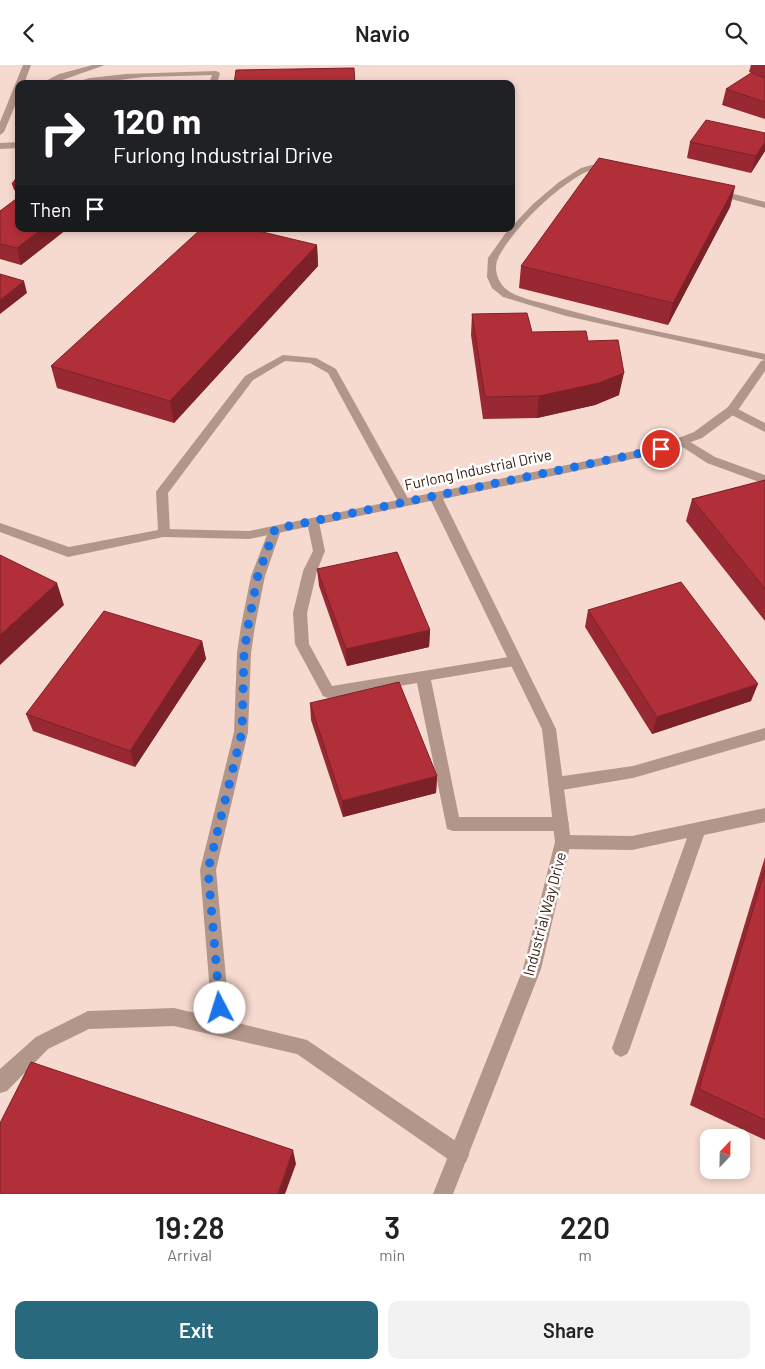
<!DOCTYPE html>
<style>
body{margin:0;font-family:Barlow,sans-serif;background:#f2f2f2;color:#222;height:100vh;display:flex;flex-direction:column;font-size:19px;white-space:nowrap}
*{box-sizing:border-box;margin:0}
p{font-size:16px;color:#767676}
.icon{flex:none;width:28px;height:28px;fill:none;stroke:currentColor;stroke-width:2;stroke-linecap:round;stroke-linejoin:round}
.map{position:relative;height:1129px;overflow:hidden}
.side{display:flex;flex-direction:column;background:#fff;flex:1}
.side>*{flex:none}
.top-card{position:absolute;left:15px;top:15px;width:500px;height:152px;border-radius:10px;box-shadow:0 2px 8px #0003;background:#202124;color:#fff;overflow:hidden}
.needle{width:32px;rotate:22deg}
.tools{position:absolute;left:700px;top:1064px;display:grid;gap:10px}
.tools a{display:grid;place-items:center;width:50px;height:50px;border-radius:10px;background:#fff;box-shadow:0 2px 8px #0003;font-size:25px}
.pin{position:absolute;display:grid;place-items:center;width:42px;height:42px;color:#fff;margin:-21px;border:2px solid #fff;border-radius:50%;box-shadow:0 1px 5px #0007}
.me{position:absolute;width:55px;margin:-28px;rotate:355deg;stroke-linejoin:round;filter:drop-shadow(0 0 4px #0008)}
.turn{display:flex;align-items:center;gap:18px;height:105px;padding:0 15px;font-size:22px}
.turn .icon{width:65px;height:65px;stroke-width:2.5}
.turn b{display:block;font-size:35px;line-height:42px}
.then{display:flex;align-items:center;height:48px;padding:0 15px;background:#0003;gap:10px;font-size:19px}
.eta{display:flex;justify-content:space-evenly;align-items:center;height:85px;text-align:center}
.eta b{font-size:30px;font-weight:600;line-height:35px}
.primary-button{display:flex;gap:10px;margin-top:auto;padding:10px 15px}
.primary-button a{flex:1;height:58px;border-radius:10px;background:#29697d;color:#fff;font-size:20px;font-weight:600;line-height:58px;text-align:center}
.primary-button a+a{background:#f2f2f2;color:#222}
header{display:flex;justify-content:space-between;align-items:center;height:65px;padding:0 15px;background:#fff;font-size:22px;font-weight:600}
.map>svg:first-child{display:block}
.lines{fill:none;stroke-linecap:round;stroke-linejoin:round}
.service{fill:#b3968a;fill-rule:evenodd}
.minor{fill:#b3968a;fill-rule:evenodd}
.tertiary{fill:#b3968a;fill-rule:evenodd}
.wall{fill:#982831}
.shaded-wall{fill:#7c2128}
.building{fill:#b12f39;stroke:#7c2128}
.route{stroke:#1a73e8;stroke-width:9;stroke-dasharray:0 16.2}
.labels{text-anchor:middle;stroke-width:5;stroke-linejoin:round;paint-order:stroke}
.street-label{font-size:15px;fill:#3a2017;stroke:#fff}
</style>
<header><svg class="icon" aria-label="back" viewBox="0 0 24 24"><path d="M15 5l-7 7 7 7"/></svg>Navio<svg class="icon" aria-label="search" viewBox="0 0 24 24"><circle cx="10" cy="10" r="6"/><path d="M15 15l6 6"/></svg></header>
<div class="map">
<svg width="765" height="1129" viewBox="0 0 765 1129">
<rect width="100%" height="100%" fill="#f6d9cf"/>
<g class="lines">
<path class="service" d="M93 0H105L51 19H40L59 9Z
M216 6 220 8 217 19H209L212 10 144 12 86 19H68L90 13 126 9Z
M19 77V83L0 84V78Z
M592 100 611 102 615 105C608 111 596 103 586 107 556 122 515 162 499 191 492 204 498 220 510 227 522 234 540 237 553 241 622 261 695 273 765 289V295L566 251 503 232 492 223 487 212 488 193 505 169 533 139 559 117 581 103Z
M715 124 765 137V143L712 129 711 127Z
M283 290 316 293 336 304 410 437 408 440H400L328 308 310 298 285 296 253 315 168 428 170 468 168 471 68 492 0 467V458L69 482 158 465 156 427 158 424 245 311Z
M732 341 765 358V367L728 348 726 345 728 342Z
M682 372 715 392 765 410V419L707 398 678 379 676 376 678 373Z
M313 453 319 457 325 486 317 506 307 548 309 579 332 621 515 591 520 592 522 596 520 600 515 601 431 615 459 752H561L567 754 569 759 567 764 561 766H453L447 764 417 618 328 633 323 631 295 579 293 548 303 506 313 486 307 457Z
M275 461 281 465 265 511 255 561 251 588 248 667 216 805 230 956 307 975 466 1083 469 1090 466 1097 459 1100 452 1097 297 989 174 961 89 964 48 984 7 1026 0 1028V1004L36 972 88 946 174 943 212 952 200 805 234 667 237 588 241 561 251 511 269 465Z
M765 663V675L633 713 556 726 551 724 548 719 551 714 556 712 633 701Z
M765 743V757L704 770 630 983 627 989 621 992 615 989 612 983 687 773 632 785 563 784 557 782 555 777 557 772 563 770 632 771Z"/>
<path class="minor" d="M765 295V306L736 348 702 373 661 388 443 434 556 664 571 777 541 904 453 1129H433L523 904 555 777 542 664 431 436 249 474 164 472 160 471 158 468 160 465 164 464 249 466 658 381 694 367 728 342 761 296Z"/>
<path class="tertiary" d="M23 0H31L24 19H19V31L4 67 0 70V57Z"/>
</g>
<path class="wall" d="M751 0H765V54L722 40 726 24 762 12 749 7Z
M765 68V86L751 108 687 93 690 77Z
M19 109V126L14 125 12 119Z
M735 121 730 142 668 260 519 223 521 201Z
M0 146 19 164H67L21 200 0 194Z
M317 180 318 201 174 358 57 323 51 301Z
M472 249 532 267 588 276 619 330 595 340 537 353 483 354 471 270Z
M765 415V556L686 456 692 434Z
M317 504 430 565 429 582 347 601 319 521Z
M588 545 751 636 652 669 585 562Z
M202 576 206 594 135 702 33 666 26 649Z
M310 638 437 711 436 728 343 752 311 655Z
M765 792V1075L690 1040Z"/>
<path class="shaded-wall" d="M765 77V86L751 108 756 91Z
M735 121 730 142 668 260 673 238Z
M42 164H67L21 200 17 183Z
M317 180 318 201 174 358 170 336Z
M24 216 27 228 0 249V235Z
M624 308 619 330 595 340 537 353 539 331Z
M57 518 64 540 0 600V570Z
M430 565 429 582 347 601 346 584Z
M202 576 206 594 135 702 130 686Z
M758 619 751 636 652 669 657 652Z
M437 711 436 728 343 752 342 736Z
M293 1085 296 1099 285 1129H278Z"/>
<path class="building" d="M354 3 355 19H234L236 5Z
M751 8 765 13V37L726 24Z
M706 55 765 68V77L756 91 690 77Z
M599 93 735 121 673 238 521 201Z
M19 109V120L12 119Z
M16 134 19 135V164H42L17 183 0 179V146Z
M201 164H250L317 180 170 336 51 301Z
M0 209 24 216 0 235Z
M527 248 532 267 586 266 588 276 618 275 624 308 599 318 539 331 485 332 472 249Z
M765 415V524L692 434Z
M397 487 430 565 346 584 317 504Z
M0 490 57 518 0 570Z
M681 517 758 619 657 652 588 545Z
M104 546 202 576 130 686 26 649Z
M399 617 437 711 342 736 310 638Z
M765 805V1055L699 1024Z
M31 997 293 1085 278 1129H0V1058Z"/>
<g class="lines">
<path class="route" d="M220 943 208 805 242 667 244 588 248 561 258 510 275 464 661 384"/>
</g>
<g class="labels">
<g class="street-label">
<text transform="translate(478 405) rotate(-12)" y="5">Furlong Industrial Drive</text>
<text transform="translate(545 849) rotate(-75)" y="5">Industrial Way Drive</text>
</g>
</g>
</svg>
<div class="tools">
<a><svg class="needle" viewBox="-14 -14 28 28"><path d="M0-13l5 13h-10z" fill="#e53935"/><path d="M0 13l5-13h-10z" fill="#767676"/></svg></a>
</div>
<div class="pin" style="left:661px;top:384px;background:#d93025"><svg class="icon" aria-label="arrive" viewBox="0 0 24 24"><path d="M6 21V4h12l-3 4 3 4H6"/></svg></div>
<svg class="me" style="left:220px;top:943px" viewBox="-20 -20 40 40"><circle r="19" fill="#fff"/><path d="M0-13L10 11 0 6-10 11z" fill="#1a73e8"/></svg>
<div class="top-card">
<div class="turn"><svg class="icon" aria-label="right" viewBox="0 0 24 24"><path d="M7 20v-9h11M14 6l5 5-5 5"/></svg><div><b>120 m</b>Furlong Industrial Drive</div></div>
<div class="then">Then<svg class="icon" aria-label="arrive" viewBox="0 0 24 24"><path d="M6 21V4h12l-3 4 3 4H6"/></svg></div>
</div>
</div>
<section class="side">
<div class="eta">
<div><b>19:28</b><p>Arrival</p></div>
<div><b>3</b><p>min</p></div>
<div><b>220</b><p>m</p></div>
</div>
<div class="primary-button"><a>Exit</a><a>Share</a></div>
</section>
